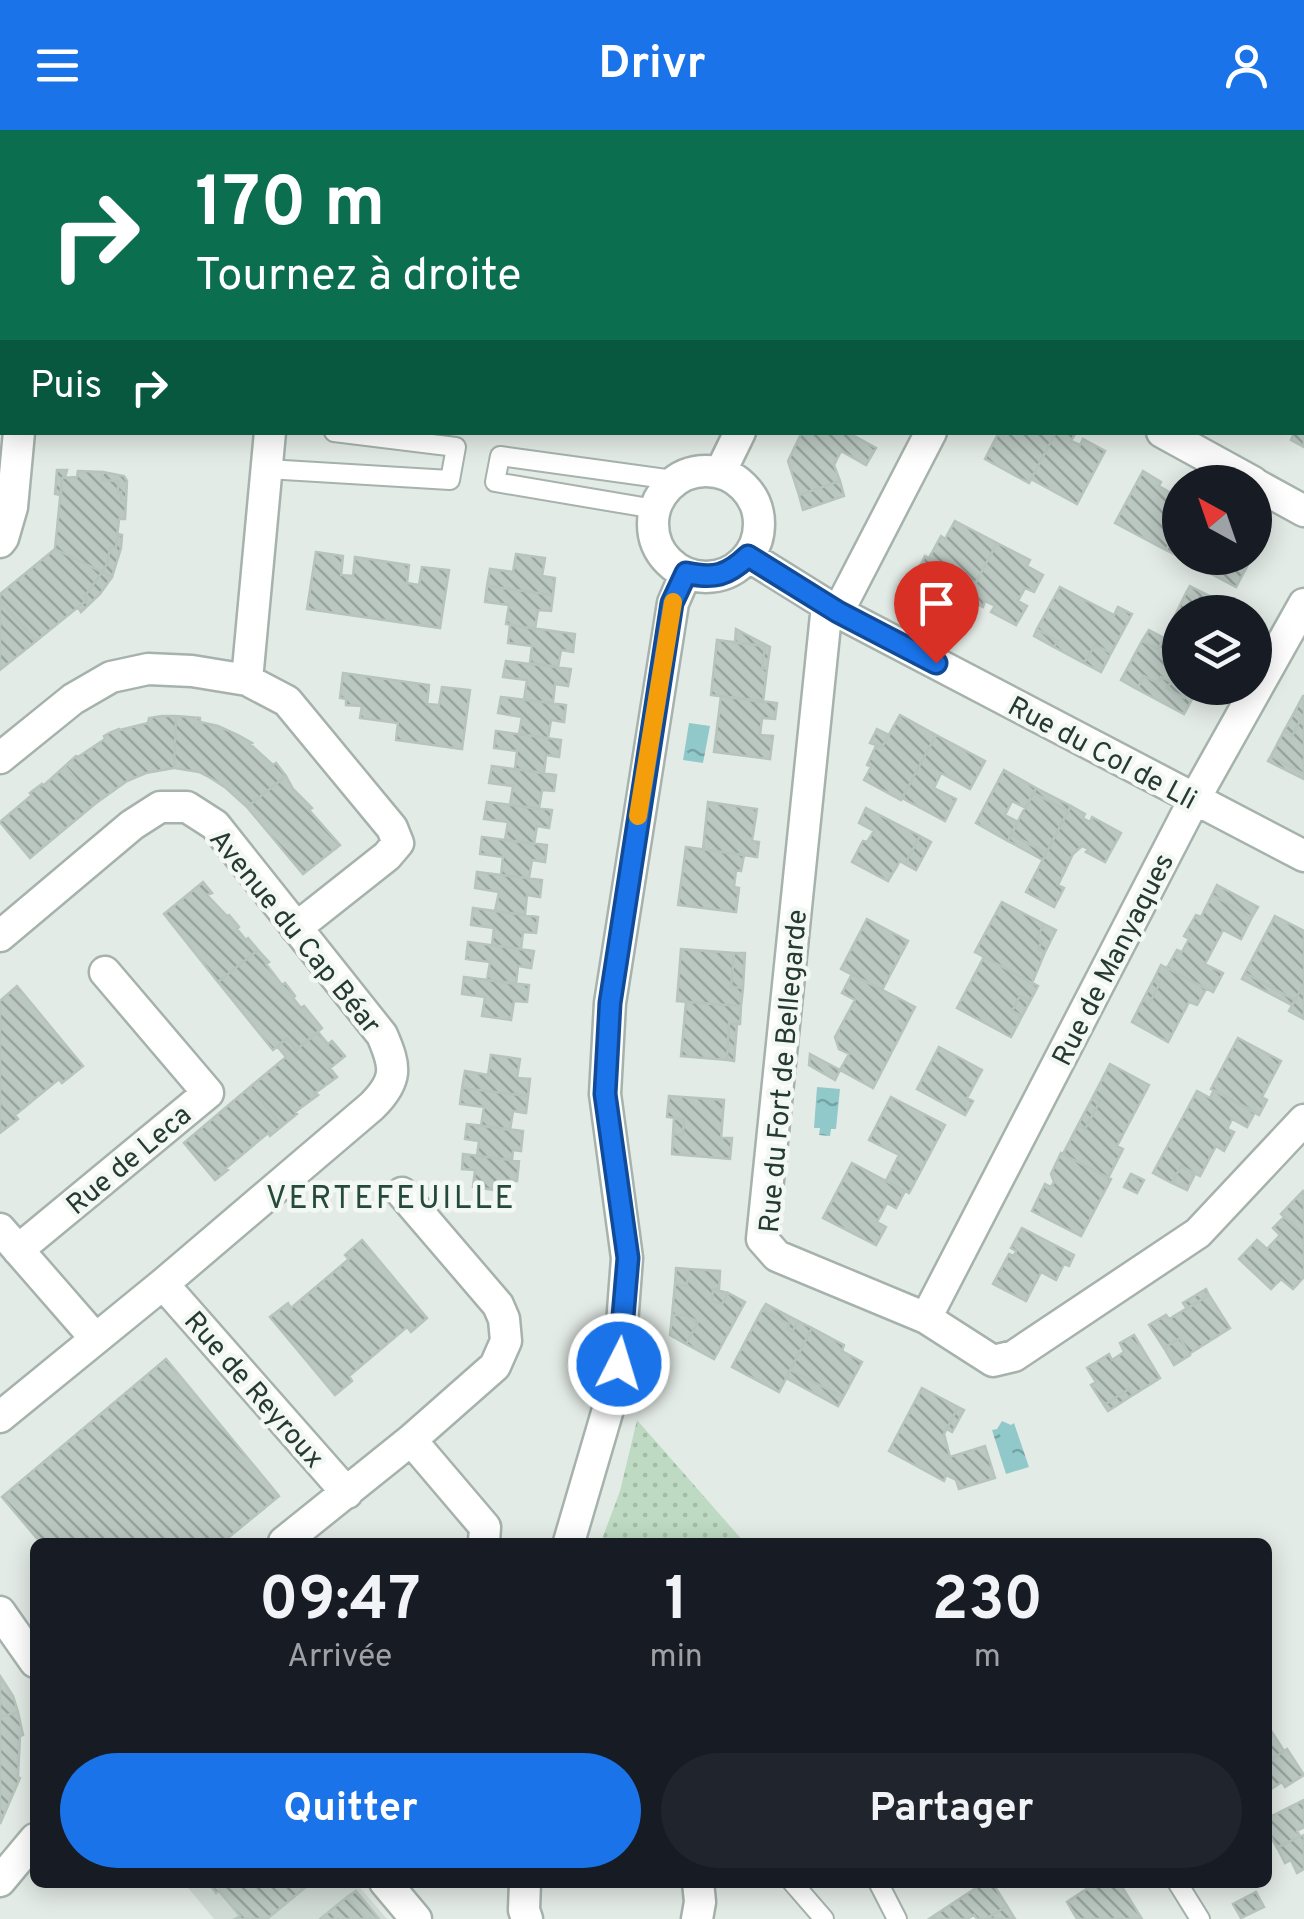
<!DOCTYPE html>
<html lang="fr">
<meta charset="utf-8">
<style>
body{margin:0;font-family:Overpass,sans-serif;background:#20242c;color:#f1f3f6;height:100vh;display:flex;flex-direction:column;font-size:38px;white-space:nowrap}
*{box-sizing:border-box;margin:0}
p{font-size:32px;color:#9ea1a6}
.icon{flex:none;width:55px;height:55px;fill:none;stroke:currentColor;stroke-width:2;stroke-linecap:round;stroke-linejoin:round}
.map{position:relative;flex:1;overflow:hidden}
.sheet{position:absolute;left:30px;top:1408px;width:1242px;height:350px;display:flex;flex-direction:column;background:#171b24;border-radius:15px;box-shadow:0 5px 25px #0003}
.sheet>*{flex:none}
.top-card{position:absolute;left:0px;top:0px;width:1305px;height:305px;box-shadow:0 5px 25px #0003;background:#0b6e4f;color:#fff;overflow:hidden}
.needle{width:65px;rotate:320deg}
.buttons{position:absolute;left:1162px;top:335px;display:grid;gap:20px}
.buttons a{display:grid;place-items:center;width:110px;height:110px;border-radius:50%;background:#171b24;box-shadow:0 5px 25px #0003;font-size:50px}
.pin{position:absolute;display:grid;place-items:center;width:85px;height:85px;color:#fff;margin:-102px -42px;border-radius:50% 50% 50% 0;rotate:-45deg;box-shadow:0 0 10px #0007}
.pin .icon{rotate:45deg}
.me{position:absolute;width:110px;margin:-55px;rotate:5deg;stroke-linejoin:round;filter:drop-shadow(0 0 8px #0008)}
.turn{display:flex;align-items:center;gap:35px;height:210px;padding:0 30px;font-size:45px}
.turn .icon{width:130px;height:130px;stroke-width:2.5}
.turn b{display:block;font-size:70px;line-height:85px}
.then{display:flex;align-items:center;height:95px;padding:0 30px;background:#0003;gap:20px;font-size:38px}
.eta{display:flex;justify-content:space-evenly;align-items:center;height:170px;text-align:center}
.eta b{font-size:60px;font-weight:700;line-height:70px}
.primary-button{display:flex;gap:20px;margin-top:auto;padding:20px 30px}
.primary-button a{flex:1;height:115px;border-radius:60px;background:#1a73e8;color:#fff;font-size:40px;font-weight:700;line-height:115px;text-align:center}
.primary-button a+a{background:#20242c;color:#f1f3f6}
header{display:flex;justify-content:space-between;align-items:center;height:130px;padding:0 30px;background:#1a73e8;color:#fff;font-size:45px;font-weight:700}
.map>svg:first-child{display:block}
.built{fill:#d1dbd5}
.grass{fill:url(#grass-dots)}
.water{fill:url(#water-ripples)}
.building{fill:url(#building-back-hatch);stroke:#b6c4bc;stroke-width:2.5}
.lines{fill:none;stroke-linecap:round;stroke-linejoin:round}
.service-casing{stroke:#a6b2ac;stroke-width:22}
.minor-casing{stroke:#a6b2ac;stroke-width:35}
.service{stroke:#fff;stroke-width:18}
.minor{stroke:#fff;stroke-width:30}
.route-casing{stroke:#114b97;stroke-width:25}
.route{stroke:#1a73e8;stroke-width:18}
.slow{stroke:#f59e0b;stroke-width:18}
.labels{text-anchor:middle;stroke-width:9;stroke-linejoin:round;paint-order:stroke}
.street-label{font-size:28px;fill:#253a32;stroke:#f3f8f5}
.quarter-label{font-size:32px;letter-spacing:2.5px;fill:#234a3b;stroke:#f3f8f5}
</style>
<header><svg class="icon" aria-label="menu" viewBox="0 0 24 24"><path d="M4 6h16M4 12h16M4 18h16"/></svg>Drivr<svg class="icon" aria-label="person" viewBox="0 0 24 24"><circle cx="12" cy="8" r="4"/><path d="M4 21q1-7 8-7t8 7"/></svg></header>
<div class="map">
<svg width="1304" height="1789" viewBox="0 0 1304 1789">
<defs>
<pattern id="grass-dots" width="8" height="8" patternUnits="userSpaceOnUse" patternTransform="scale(2.5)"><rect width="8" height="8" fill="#bedac2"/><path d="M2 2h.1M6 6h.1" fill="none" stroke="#a3bca7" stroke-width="1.8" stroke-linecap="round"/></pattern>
<pattern id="water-ripples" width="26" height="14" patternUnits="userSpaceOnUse" patternTransform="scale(2.5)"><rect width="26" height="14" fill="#91c9ca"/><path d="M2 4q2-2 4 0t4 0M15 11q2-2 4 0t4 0" fill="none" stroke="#76a4a5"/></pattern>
<pattern id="building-back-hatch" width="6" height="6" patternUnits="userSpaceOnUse" patternTransform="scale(2.5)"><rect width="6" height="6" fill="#bbc8c2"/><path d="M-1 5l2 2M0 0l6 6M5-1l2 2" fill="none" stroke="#98a39e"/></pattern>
</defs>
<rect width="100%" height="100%" fill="#e3ebe6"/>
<path class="built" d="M184 1753H356L387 1789H214Z"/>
<path class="grass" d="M637 1290 744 1412H601L620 1361Z"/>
<path class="water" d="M689 593 710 596 703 633 683 630Z
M817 957 840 959 836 999H831L830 1006 819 1005 820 998H814Z
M1002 1291 1011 1295 1014 1293 1029 1337 1006 1344 992 1300 997 1299Z"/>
<path class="building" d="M334 0H430L426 2H330Z
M713 0H811L809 2H712Z
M1304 284V317L1291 310 1294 302H1302Z
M802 302H847L876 318 866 335 841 321 834 335 840 351 799 365 788 331Z
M999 302H1056L1029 353 985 329Z
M1056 302H1071L1075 304 1071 311 1080 315 1083 309 1105 321 1077 374 1031 349Z
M57 340H67L65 347 62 348 61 365 55 364Z
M78 341 103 342 102 350 118 351V362H121V370L126 371 125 389H119L116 417 110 418 107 434 102 442 55 419 62 348 77 347Z
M1143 341 1161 352 1159 356 1176 366 1180 362V394L1166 420 1115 393Z
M103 342 124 346 127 351 126 371 121 370V362H118V351L102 350Z
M840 351 844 366 803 380 799 365Z
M955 391 997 413 967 469 952 461 955 455 939 447 936 453 917 443 925 426 929 428 941 406 945 409Z
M1180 394V427L1166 420Z
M118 404 122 405 121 418 112 447 102 442 107 434 110 418 116 417Z
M997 413 1030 430 1027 436 1043 445 1034 462 1025 458 1018 471 1027 476 1016 495 991 482 995 476 985 471 983 477 967 469Z
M55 419 102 442 85 466 87 470 36 511 0 471V464Z
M316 422 343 426 341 445 353 446 355 427 409 435 407 453 419 455 422 437 449 440 440 498 307 479Z
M516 424 545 428 542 446 555 448 553 465 487 456 490 439 513 442Z
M1197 428H1245L1250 431 1236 457 1193 434Z
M102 442 112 447 100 464 81 482 78 477 87 470 85 466Z
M487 456 553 465 551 481 538 480 535 499 506 494 509 475 485 472Z
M1190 456 1239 481 1238 482H1223L1186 463Z
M1060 457 1114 485 1118 477 1132 484 1111 523 1095 515 1084 533 1054 517 1058 511 1037 499Z
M1186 463 1223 482H1180V516L1164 508Z
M0 471 36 511 0 540Z
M510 495 575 504 573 522 561 520 558 537 530 533 532 516 508 513Z
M736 499 770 517 767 539 762 538 765 516 735 513Z
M1037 499 1058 511 1054 517 1034 506Z
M1149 500 1164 508 1158 519 1142 511Z
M1164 508 1180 516V558H1190L1184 568 1167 558 1171 552 1161 547 1158 553 1144 546 1137 559 1121 550 1142 511 1158 519Z
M717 510 765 516 762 538 767 539 763 572 711 565Z
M1095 515 1111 523 1101 542 1084 533Z
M506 531 571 539 568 556 555 554 553 573 524 570 527 550 503 547Z
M343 543 429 555 427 574 439 575 442 557 470 560 462 619 396 610 398 593 360 588 362 576 346 575V569L340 568Z
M1144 546 1158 553 1161 547 1171 552 1167 558 1184 568 1190 558H1198L1184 584 1137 559Z
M721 566 777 573 775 589 762 588 760 605 773 606 770 629 714 622Z
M1303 566H1304V644L1271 626 1284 601 1292 606 1302 587 1294 583Z
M501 567 566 575 564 592 551 590 548 608 519 604 522 587 498 583Z
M1294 583 1302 587 1292 606 1284 601Z
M900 585 936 605 901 670 864 650 871 637 867 635 876 616 882 617Z
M162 586H176L174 638 146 643 127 651 96 673 65 636 76 626 78 627 105 609 104 606 109 603 119 599 120 600 148 593 149 588Z
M176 586 200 588V592L218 596 238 605 252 613 250 614 273 635 276 633 286 646 247 677 226 658 209 647 199 642 174 638Z
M877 599 889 605 882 617 870 613Z
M496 601 561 610 559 627 546 625 544 643 515 639 517 621 494 618Z
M936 605 985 631 970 659 941 643 934 658 956 669 945 691 902 668Z
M1271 626 1304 644V649L1268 631Z
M65 636 96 673 30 728 0 692 32 665 30 663 42 654 43 656Z
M492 636 556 645 554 661 542 660 539 679 510 675 513 656 489 653Z
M1004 640 1036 658 1026 678 1012 671 1005 685 1018 692 1008 711 976 693Z
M286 646 293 659 312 678 309 680 340 715 303 744 247 677Z
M1036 658 1071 676 1068 681 1034 663Z
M1033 663 1068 681 1046 723 1011 704Z
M487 672 552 680 549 698 537 696 534 714 505 710 508 692 484 689Z
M708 672 757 679 752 711 759 712 757 727 703 719Z
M1071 676 1085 684 1083 688 1090 692 1092 687 1121 703 1105 732 1086 722 1088 719 1082 716 1073 724 1058 755 1064 758 1054 777 1026 762Z
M866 678 920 706 905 734 900 731 888 751 852 732 863 711 867 712 874 701 859 693Z
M1011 704 1046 723 1043 730 1008 711Z
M920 706 931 712 916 740 905 734Z
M482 707 547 715 545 732 532 730 529 748 501 745 503 727 480 724Z
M686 717 744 725 741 741 736 740 734 757 739 758 736 782 678 775Z
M477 742 542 750 540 767 527 765 525 785 495 781 499 762 475 758Z
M203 752 212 763 207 765 227 786 229 785 239 797 237 799 246 810 248 808 258 820 218 852 164 784Z
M1217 755 1258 777 1252 787 1212 765Z
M1212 765 1252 787 1241 809 1223 800 1205 834 1223 843 1213 862 1167 838 1177 820 1182 822 1189 809 1184 806 1196 785 1201 787Z
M1002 772 1044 794 1037 808 1042 811 1038 819 1045 822 1032 853 975 822Z
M473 778 538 787 536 803 523 802 521 819 492 815 494 798 471 795Z
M1275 786 1304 801V854L1295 870 1245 843Z
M867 789 908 811 882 860 841 839Z
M1044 794 1056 800 1045 822 1038 819 1042 811 1037 808Z
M468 812 534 821 531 838 518 836 516 854 487 850 490 832 466 829Z
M681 819 734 823 731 857 743 858 741 876 677 871Z
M258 820 269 832 266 834 282 855 285 853 295 866 293 868 301 878 304 876 322 898 296 920 287 908 273 920 218 852Z
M734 823H745L743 858 731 857Z
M984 827 1038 856 1030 871 1020 866 1012 881 1022 886 1011 907 957 878Z
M1161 835 1206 859 1197 875 1189 872 1168 912 1132 892 1143 870 1149 874 1160 853 1154 849Z
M1245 843 1295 870 1292 875 1242 849Z
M852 844 915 877 873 958 840 940 849 924 839 919 835 907 855 870 842 863Z
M464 847 529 855 527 872 514 871 511 890 482 886 485 867 462 864Z
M1154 849 1160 853 1149 874 1143 870Z
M1304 854V889L1289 881Z
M17 856 83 936 62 953 59 949 15 985 18 989 0 1003V871Z
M1020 866 1030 871 1022 886 1012 881Z
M686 872 741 876 740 894 729 893 727 930 681 926Z
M729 893 737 894 734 931 727 930Z
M318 902 328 914 332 911 345 926 330 938 337 947 315 963 318 965 295 982 297 984 282 996 250 957 286 927 277 916 287 908 296 920Z
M1238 908 1281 931 1262 967 1267 970 1259 985 1211 959Z
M939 917 982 940 967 968 973 971 965 985 917 959Z
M810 924 840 940 835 950 809 935Z
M491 925 520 929 517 948 530 949 528 966 462 958 465 941 488 945Z
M1110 934 1149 955 1117 1016 1123 1019 1108 1048 1063 1024 1078 995 1085 999 1100 971 1093 967Z
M250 957 282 996 270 1006 268 1003 226 1038 228 1040 215 1050 184 1013Z
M462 958 528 966 526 983 513 981 510 1000 481 996 484 977 460 974Z
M1214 960 1255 982 1247 997 1232 989 1227 999 1234 1002 1224 1021 1216 1016 1200 1046 1181 1036 1172 1053 1153 1043 1197 961 1210 968Z
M669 966 724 970 721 1008H732L730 1029 672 1024 673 1004 683 1005 684 989 667 987Z
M891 967 945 995 909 1063 886 1051 899 1025 869 1010Z
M1093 967 1100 971 1085 999 1078 995Z
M674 989H684L683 1005 673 1004Z
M467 994 523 1001 521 1021 513 1020 512 1030 477 1026 479 1011 465 1009Z
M1061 1023 1111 1049 1081 1106 1032 1081 1045 1054 1051 1057 1054 1052 1051 1044Z
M463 1024 519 1031 517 1051 509 1050 508 1062 473 1057 475 1040 462 1039Z
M852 1033 905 1061 896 1078 887 1073 877 1092 886 1097 876 1115 823 1088Z
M1181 1036 1195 1044 1187 1060 1172 1053Z
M1131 1044 1144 1050 1137 1063 1124 1057Z
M1303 1061 1304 1062V1105L1281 1084Z
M1284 1087 1304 1105V1147L1293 1159 1281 1149 1271 1159 1239 1129 1257 1110 1267 1119 1280 1105 1273 1098Z
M1022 1098 1074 1125 1069 1136 1064 1134 1056 1150 1041 1142 1026 1171 993 1154 1009 1124 1014 1126 1016 1121 1011 1118Z
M362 1110 427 1188 411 1202 407 1197 349 1246 352 1251 335 1265 270 1187 288 1173 291 1178 349 1129 345 1125Z
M676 1138 688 1139 687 1156 675 1154Z
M688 1139 720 1141 719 1159H713L712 1171 722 1174 728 1163 745 1172 714 1229 686 1214 698 1192 685 1185H672L675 1154 687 1156Z
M713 1159 728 1163 722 1174 712 1171Z
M1206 1159 1209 1165 1187 1179 1183 1173Z
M1209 1165 1230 1198 1189 1224 1180 1208 1164 1218 1149 1195 1166 1185 1169 1189Z
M766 1174 798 1191 792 1202 787 1199 789 1194 762 1180Z
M762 1180 789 1194 787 1199 792 1202 798 1191 812 1198 779 1262 732 1237Z
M672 1185H685L698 1192 686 1214 670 1205Z
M812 1198 844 1215 842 1221 862 1232 843 1267 790 1240Z
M1134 1205 1160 1248 1133 1265 1129 1259 1104 1275 1091 1255 1096 1252 1087 1238 1109 1224 1112 1230 1124 1222 1120 1213Z
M1180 1208 1190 1225 1174 1235 1164 1218Z
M166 1229 279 1366 223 1412H40L2 1367Z
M790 1240 843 1267 838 1276 786 1248Z
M922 1258 958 1277 944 1304 950 1327 985 1316 995 1348 959 1359 956 1350 946 1345 944 1351 889 1321Z
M1129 1259 1133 1265 1108 1281 1104 1275Z
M958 1277 964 1280 952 1302 947 1299Z
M0 1546 13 1566 18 1582 0 1587Z
M18 1582 23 1605 20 1606 18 1647 20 1648 0 1694V1587Z
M1268 1596 1284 1621 1268 1632Z
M1287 1619 1304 1645 1285 1657 1282 1652 1268 1661V1632Z
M1304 1670V1697L1297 1701 1300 1706 1277 1718 1270 1705 1268 1707V1688Z
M1304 1705V1739L1297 1743 1291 1730 1285 1733 1277 1717Z
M208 1752H312L267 1789H235L240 1786 219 1761 216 1763Z
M985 1752H992L1007 1776 986 1789H977L974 1785 967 1789H929Z
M1097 1752H1119L1142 1789H1077L1067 1772Z
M356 1761 379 1789H366L347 1767Z
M1256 1762 1264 1777 1241 1788 1233 1774Z
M347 1767 366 1789H320Z
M1007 1776 1015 1789H986Z"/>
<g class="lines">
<g class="service-casing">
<path id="service" d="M267 339 450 350 456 317 334 302
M655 379 495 352 500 326 666 349H679
M792 1752 824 1789
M878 1752 897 1789
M1177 1752 1200 1789"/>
</g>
<g class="minor-casing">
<path id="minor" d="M80 0 92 2
M54 2V0
M189 2 191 0
M902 2 903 0
M1162 302 1253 352
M653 394a53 53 0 1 1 106 0a53 53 0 1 1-106 0Z
M720 343 740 302
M1255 354 1304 381
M0 412 3 408 12 377 19 302
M748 426 838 482 1304 726
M827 475 762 1109 777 1126 926 1188 993 1231 1014 1226 1198 1103 1304 990
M838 482 931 302
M247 550 270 302
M0 628 73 569 111 547 148 539 192 541 247 550 287 571 392 698 398 713 387 726 296 798
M0 806 132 695 160 677H187L215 695 382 905C396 937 398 950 372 976L163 1154 0 1287
M0 1099 95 1208
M18 1120 208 963 105 842
M163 1154 347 1363
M926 1188 1194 670 1304 474
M411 1310 485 1397 484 1412
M284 1412 411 1310 495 1236 506 1211 504 1189 498 1175 402 1063
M569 1412 611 1269 619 1234 627 1128 605 964 610 873 673 473 686 443
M0 1482 35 1532
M0 1751 35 1709
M385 1752 416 1789
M525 1752 524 1780 527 1789
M697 1789 700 1772 698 1752"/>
</g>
<use href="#service" class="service"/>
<use href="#minor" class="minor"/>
</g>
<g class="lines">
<g class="route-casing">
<path id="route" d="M619 1234 628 1128 605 964 610 873 672 473 686 443C714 449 727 446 748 426L838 482 936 533"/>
</g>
<use href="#route" class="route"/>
<path class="slow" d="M638 686 673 472"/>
</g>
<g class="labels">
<g class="street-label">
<text transform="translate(1103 622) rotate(28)" y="10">Rue du Col de Lli</text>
<text transform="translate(296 801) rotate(51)" y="10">Avenue du Cap Béar</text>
<text transform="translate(1112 829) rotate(-63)" y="10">Rue de Manyaques</text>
<text transform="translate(782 941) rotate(-85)" y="10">Rue du Fort de Bellegarde</text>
<text transform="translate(128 1029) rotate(-40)" y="10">Rue de Leca</text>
<text transform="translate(255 1259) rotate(49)" y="10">Rue de Reyroux</text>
</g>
<g class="quarter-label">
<text x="391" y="1078">VERTEFEUILLE</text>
</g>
</g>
</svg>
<div class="buttons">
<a><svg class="needle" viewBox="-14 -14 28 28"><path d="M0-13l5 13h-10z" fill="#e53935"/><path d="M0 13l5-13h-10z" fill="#9ea1a6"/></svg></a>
<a><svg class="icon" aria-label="layers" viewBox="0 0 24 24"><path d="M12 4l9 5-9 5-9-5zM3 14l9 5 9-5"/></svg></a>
</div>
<div class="pin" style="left:936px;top:533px;background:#d93025"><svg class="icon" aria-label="arrive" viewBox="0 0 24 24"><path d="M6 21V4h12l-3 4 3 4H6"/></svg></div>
<svg class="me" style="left:619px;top:1234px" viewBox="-20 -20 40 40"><circle r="17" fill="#1a73e8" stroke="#fff" stroke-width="3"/><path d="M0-11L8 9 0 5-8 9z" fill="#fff"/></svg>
<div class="top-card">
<div class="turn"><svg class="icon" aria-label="right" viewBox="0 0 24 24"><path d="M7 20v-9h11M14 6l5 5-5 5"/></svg><div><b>170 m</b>Tournez à droite</div></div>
<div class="then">Puis<svg class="icon" aria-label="right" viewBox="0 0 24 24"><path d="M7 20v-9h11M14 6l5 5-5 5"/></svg></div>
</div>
<section class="sheet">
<div class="eta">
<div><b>09:47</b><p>Arrivée</p></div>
<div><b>1</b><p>min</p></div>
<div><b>230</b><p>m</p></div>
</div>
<div class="primary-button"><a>Quitter</a><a>Partager</a></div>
</section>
</div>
